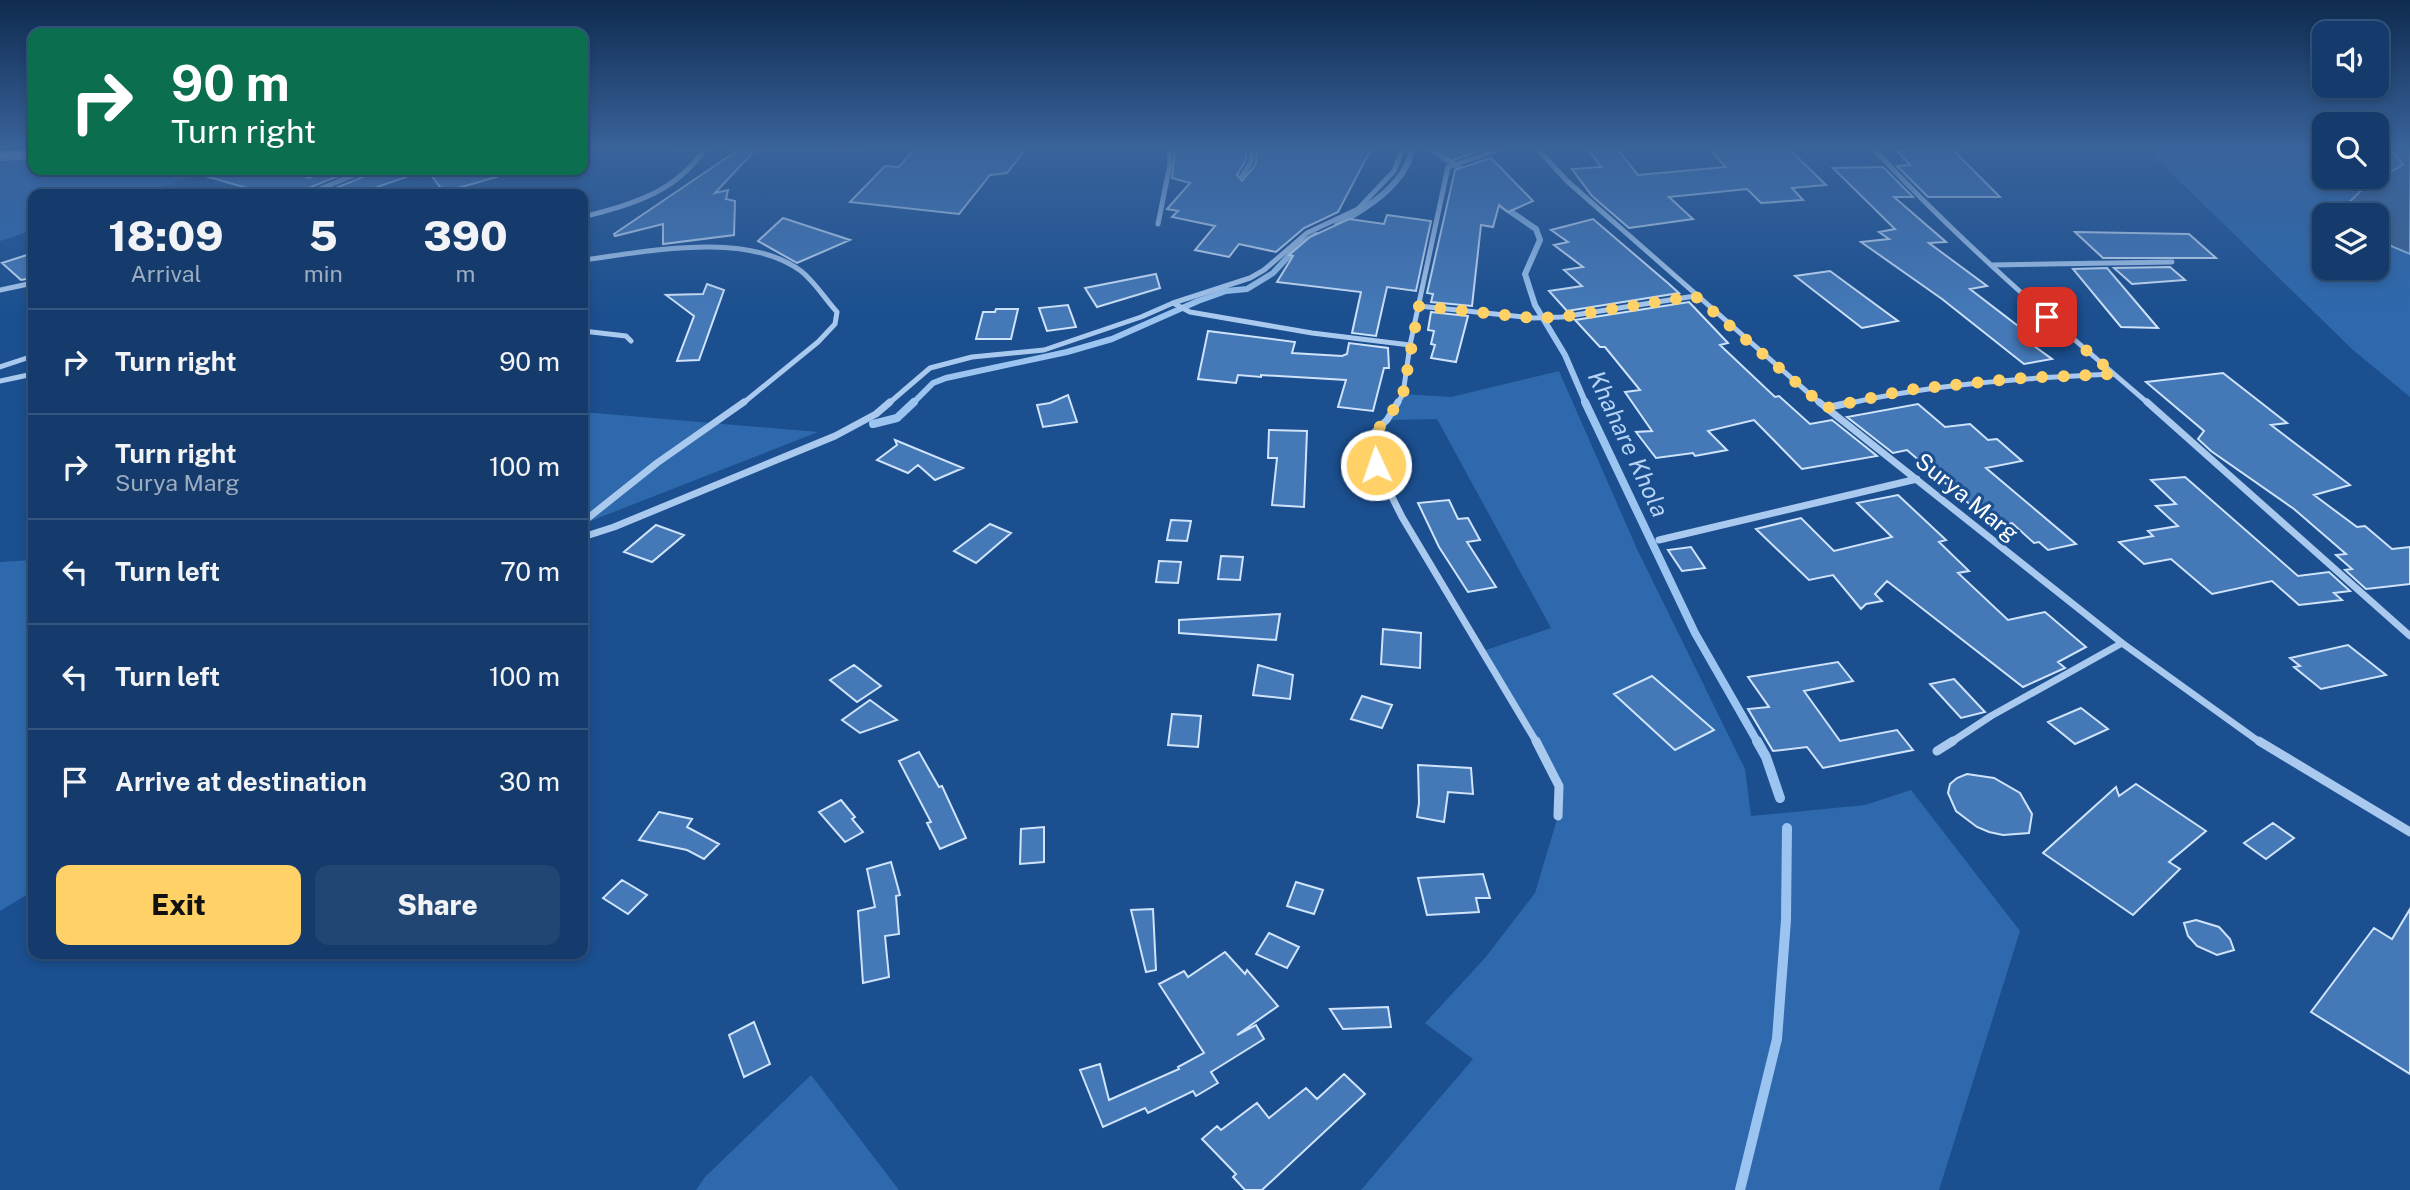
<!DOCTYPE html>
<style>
body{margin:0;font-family:"Public Sans",sans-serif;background:#214673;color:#f1f3f6;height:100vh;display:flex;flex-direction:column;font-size:26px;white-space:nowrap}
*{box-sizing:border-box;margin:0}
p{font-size:23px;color:#9dadc1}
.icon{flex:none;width:38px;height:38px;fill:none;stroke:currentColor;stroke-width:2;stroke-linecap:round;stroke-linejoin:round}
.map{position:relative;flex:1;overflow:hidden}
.panel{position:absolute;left:28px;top:189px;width:560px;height:770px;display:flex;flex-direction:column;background:#143b6b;border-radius:14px;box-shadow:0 4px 10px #0003,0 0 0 2px #33557e}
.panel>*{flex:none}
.hud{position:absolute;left:28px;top:28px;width:560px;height:147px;border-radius:14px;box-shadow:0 4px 10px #0003,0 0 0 2px #33557e;background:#0b6e4f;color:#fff;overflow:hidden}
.controls{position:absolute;left:2312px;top:21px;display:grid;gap:14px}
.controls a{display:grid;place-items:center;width:77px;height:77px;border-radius:14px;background:#143b6b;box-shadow:0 4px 10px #0003,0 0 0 2px #33557e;font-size:35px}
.pin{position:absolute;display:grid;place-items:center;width:60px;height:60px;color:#fff;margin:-30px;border-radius:14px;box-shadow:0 4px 10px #0006}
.me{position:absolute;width:77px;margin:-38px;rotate:357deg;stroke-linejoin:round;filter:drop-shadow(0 0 5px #0008)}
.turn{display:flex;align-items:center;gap:24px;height:147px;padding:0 28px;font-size:32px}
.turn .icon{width:91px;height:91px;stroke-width:2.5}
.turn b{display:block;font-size:49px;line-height:60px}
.eta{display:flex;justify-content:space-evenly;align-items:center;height:119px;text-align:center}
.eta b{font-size:42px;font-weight:800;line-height:49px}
.button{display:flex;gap:14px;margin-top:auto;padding:14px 28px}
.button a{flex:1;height:80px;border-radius:14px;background:#ffd166;color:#111;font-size:28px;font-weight:800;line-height:80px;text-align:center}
.button a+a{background:#214673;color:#f1f3f6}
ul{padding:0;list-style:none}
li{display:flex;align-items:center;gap:21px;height:105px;padding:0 28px;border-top:2px solid #33557e}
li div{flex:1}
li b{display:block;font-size:26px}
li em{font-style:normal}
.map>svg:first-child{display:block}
.green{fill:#2e69ad}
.water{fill:#3c6290;stroke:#9cc4f0;stroke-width:2}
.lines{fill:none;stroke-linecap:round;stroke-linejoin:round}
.stream-far2{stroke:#9cc4f0;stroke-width:6}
.stream-far1{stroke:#9cc4f0;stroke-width:8}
.stream{stroke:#9cc4f0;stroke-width:10}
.building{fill:#4478b7;stroke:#cfe3fa;stroke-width:2}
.minor-far2{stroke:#a9c9ee;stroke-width:5}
.minor-far1{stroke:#a9c9ee;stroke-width:7}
.minor{stroke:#a9c9ee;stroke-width:9}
.primary{fill:#f0f6ff;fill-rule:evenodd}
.route{stroke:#ffd166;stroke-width:12;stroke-dasharray:0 21.6}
.labels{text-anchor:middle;stroke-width:6;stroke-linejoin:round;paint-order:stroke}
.street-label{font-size:23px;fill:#fff;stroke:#1b4f8f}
.water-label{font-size:24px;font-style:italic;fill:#b5d3f5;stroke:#1b4f8f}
</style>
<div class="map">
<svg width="2410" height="1190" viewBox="0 0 2410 1190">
<rect width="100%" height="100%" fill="#1b4f8f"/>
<path class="green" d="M2154 146H2324V177H2376L2377 146H2389L2403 165 2369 184 2344 207 2350 215H2324V268H2376L2377 240 2410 254V397L2353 350 2156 158Z
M33 156V170H212L140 194H33V230L0 241V158Z
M1559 371 1637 549 1745 769 1751 816 1865 805 1911 790 2020 931 1939 1190H1361L1473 1059 1425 1023 1485 958 1535 893 1558 816 1559 786 1483 651 1551 628 1437 419 1387 420 1403 394 1451 397Z
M583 412 818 432 583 524Z
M33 560V891L0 911V562Z
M811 1075 899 1190H696L705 1177Z"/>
<path class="water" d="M2389 146H2410V254L2377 240 2376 215H2350L2344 207 2368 184 2403 165Z"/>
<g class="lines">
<path class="stream-far2" d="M596 146H627
M658 146 695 149
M1426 146 1469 174
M730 148 849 149 878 146
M0 158 33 156
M1501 205 1536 229 1540 240 1525 274 1535 305 1565 355 1586 404
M1337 225C1368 207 1407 184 1413 146
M912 404 933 383 946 378 1067 352 1112 339 1198 301 1226 291 1247 289 1273 273 1299 245 1316 235"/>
<path class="stream-far1" d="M1585 402 1695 633 1758 743
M873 424 897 418 914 402"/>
<path class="stream" d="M1757 741 1766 757 1780 798
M1740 1190 1777 1039 1786 920 1787 828"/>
</g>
<path class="building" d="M744 146 757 148 715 193 728 190 726 199 735 201 734 235 663 244V224L615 236 614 234Z
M917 146 960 148 1028 146 1007 173 990 175 959 214 850 202 885 166 899 167Z
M1181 146H1247L1246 160 1237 175 1242 181 1256 164 1257 146H1316L1370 151 1338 212 1304 228 1276 252 1239 244 1229 257 1195 250 1215 226 1172 217 1178 211 1167 209 1190 183 1172 178 1175 151Z
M1429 146H1479L1482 150 1451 161Z
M1586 146H1615L1638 175 1726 167 1712 152 1786 146 1826 185 1792 188 1803 200 1761 203 1747 189 1669 197 1693 219 1629 228 1592 196 1572 169 1601 167Z
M1904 146H1931L1936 152 1954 151 2000 197H1928L1897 166 1910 165 1897 151H1908Z
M1491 158 1533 201 1508 212 1499 205 1493 227 1481 225 1472 306 1431 302 1433 294 1427 293 1455 170Z
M1883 167 1913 197H1894L1946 242 1929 243 1987 286 1970 289 2035 339 2027 341 2052 359 2024 364 1942 299 1861 242 1889 239 1879 232 1895 229 1833 168Z
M206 170H287L309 178 328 170H353L306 189 303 194H258V191L205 176Z
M371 170H417L418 173 357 194H321L368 175Z
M427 170H499L500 176 444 192Z
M1387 215 1431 221 1416 291 1387 287 1376 336 1352 333 1361 292 1277 282 1293 256 1289 255 1310 237 1349 219 1384 224Z
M783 218 850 240 797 263 758 241Z
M1593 219 1669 284 1679 293 1567 311 1549 291 1582 286 1564 270 1583 267 1554 245 1568 242 1551 230Z
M2075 232 2189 234 2216 258H2103Z
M33 253V278L21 280 2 263Z
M2170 267 2185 280 2132 284 2114 268Z
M2107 268 2158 328 2121 327 2073 269Z
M1830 271 1898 321 1862 328 1795 276Z
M1156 274 1160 288 1097 307 1085 288Z
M707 284 724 290 699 360 677 361 694 316 666 295 703 294Z
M1689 302 1728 343 1720 345 1775 397 1779 396 1810 424 1832 420 1877 456 1802 469 1754 420 1708 431 1727 450 1695 456 1693 453 1656 458 1636 432 1652 431 1625 392 1640 390 1605 347H1600L1575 320Z
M1068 305 1076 327 1047 331 1039 308Z
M996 309H1018L1011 339H976L983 312H995Z
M1431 312 1468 316 1456 362 1431 358 1435 345 1431 344 1434 331 1428 330Z
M1208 331 1295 342 1292 353 1342 356 1347 354 1349 343 1388 348 1389 368H1384L1373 411 1338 407 1346 380 1261 375V377L1238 375 1236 383 1198 379Z
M2223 373 2287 423 2271 425 2350 485 2314 495 2357 527 2365 526 2392 549 2410 547V584L2366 589 2345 570 2352 569 2336 555 2346 554 2294 509 2211 451 2198 439 2204 431 2146 382Z
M1068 395 1077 422 1043 427 1037 405 1050 403Z
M1918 404 1945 427 1970 424 1988 440 1997 439 2022 461 1986 468 2076 544 2048 550 2039 542 2034 543 2012 523 1996 527 1907 450 1893 453 1847 417Z
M1269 430 1307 431 1304 507 1272 505 1277 458H1268Z
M895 440 963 468 935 480 918 465 908 473 877 460 897 445Z
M2185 477 2298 576 2329 572 2350 591 2334 593 2342 600 2299 605 2272 581 2212 594 2171 559 2144 564 2119 542 2153 536 2148 531 2178 526 2156 506 2176 504 2151 480Z
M1898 495 1946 540 1939 542 1969 571 1958 573 2008 620 2045 612 2086 647 2058 662 2065 668 2023 687 1887 581 1875 594 1882 601 1866 604 1861 609 1833 575 1809 580 1756 529 1801 518 1834 551 1892 537 1857 503Z
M1449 500 1458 519 1468 518 1480 540 1467 542 1496 587 1468 592 1439 547 1418 503Z
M1171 520 1191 521 1187 541 1167 540Z
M990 524 1011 533 976 563 954 551Z
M656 525 684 535 652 562 624 552Z
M1691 547 1705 568 1682 571 1668 550Z
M1221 556 1243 557 1240 580 1218 579Z
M1159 561 1181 562 1178 583 1156 582Z
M1280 614 1276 640 1179 633V620Z
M1383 629 1421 633 1420 668 1381 664Z
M2348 645 2386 675 2321 689 2294 667 2300 666 2290 658Z
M1838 662 1853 681 1804 691 1840 741 1897 730 1913 750 1823 768 1807 747 1773 751 1748 709 1769 707 1748 677Z
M854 665 881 686 857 702 830 680Z
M1258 665 1293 675 1290 699 1253 695Z
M1652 676 1714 730 1675 750 1614 694Z
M1954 679 1985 712 1961 718 1930 684Z
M1362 696 1392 705 1382 728 1351 719Z
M870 700 897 720 860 733 842 720Z
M2081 708 2108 729 2075 744 2048 722Z
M1172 714 1201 716 1198 747 1168 745Z
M919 752 939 787 942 786 966 838 940 849 927 823 931 822 899 761Z
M1418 765 1471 768 1473 794 1448 792 1444 822 1417 817 1419 803Z
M1967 774 1994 778 2020 793 2032 814 2029 833 2003 835 1989 832 1977 827 1956 811 1948 793 1950 784 1957 778Z
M2136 784 2206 831 2169 862 2180 869 2133 915 2043 853 2116 787 2119 796Z
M841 800 855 817 852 819 863 832 845 842 819 812Z
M659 812 692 819 687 827 719 844 704 859 687 850 639 840Z
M2273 823 2294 838 2266 859 2244 843Z
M1044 827V862L1020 864 1021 829Z
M891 862 900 895 896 896 899 934 885 936 889 977 863 983 858 911 875 907 867 869Z
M1483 874 1490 898H1476L1479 912 1427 915 1418 878Z
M622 880 647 895 628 914 603 898Z
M1296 882 1323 890 1314 914 1287 906Z
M1153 909 1156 970 1146 972 1131 910Z
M2410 909V1074L2311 1012 2374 928 2392 939Z
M2196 920 2219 927 2230 939 2234 950 2217 955 2197 946 2188 936 2184 923Z
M1269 933 1299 947 1287 968 1256 954Z
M1225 952 1245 974 1247 970 1278 1006 1237 1035 1256 1025 1264 1039 1211 1072 1218 1083 1196 1096 1193 1091 1148 1113 1145 1108 1103 1127 1080 1070 1100 1064 1109 1100 1179 1069 1178 1067 1204 1053 1159 984 1184 971 1188 977Z
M1388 1007 1391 1027 1343 1029 1330 1009Z
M754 1022 770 1064 744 1077 729 1035Z
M1344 1074 1365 1094 1262 1190H1245L1233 1177 1236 1174 1202 1139 1217 1126 1221 1130 1257 1103 1269 1118 1306 1088 1317 1099Z"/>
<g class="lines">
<path class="minor-far2" d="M1535 146 1567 181 1821 404
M1871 146C1957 239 2052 321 2149 404
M1242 176 1251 162 1252 146
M308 194 366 170
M583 217C635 203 676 193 707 146
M1158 224 1170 164 1169 146
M583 260C646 252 746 230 801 271 815 282 825 299 837 312L835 324 818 342 742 404
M1991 265 2172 262
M0 290 33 283
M1173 303 1250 278 1264 270 1307 233 1358 209 1394 171 1404 146
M1419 306 1534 318 1562 317 1695 296
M583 331 626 336 631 341
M0 367 33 356
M0 381 33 374
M888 404 930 368 972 357 1044 350 1141 317 1173 303 1190 312 1312 333 1410 345
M1397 404 1403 394 1410 345 1448 167 1510 146
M1846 404C1934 384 2023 378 2114 374"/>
<path class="minor-far1" d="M1398 402 1387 420 1370 436 1376 465 1402 517 1537 743
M1819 402 2122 643 2261 743
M2147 402 2410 636
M1826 408 1853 402
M583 522 657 463 744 402
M583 537 614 527 835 436 876 414 890 402
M1659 540 1917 479
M1950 743 1991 716 2122 643"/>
<path class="minor" d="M1536 741 1559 786 1558 816
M2259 741 2410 832
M1937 751 1953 741"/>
<path class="primary" d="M33 149V155L0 157V151Z"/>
</g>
<linearGradient id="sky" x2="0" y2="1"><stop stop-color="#0f2b4f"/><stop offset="0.47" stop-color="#39639b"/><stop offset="1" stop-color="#39639b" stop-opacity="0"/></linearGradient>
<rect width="2410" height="313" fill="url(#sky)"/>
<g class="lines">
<path class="route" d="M1376 465 1370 436 1387 420 1403 394 1419 306 1534 318 1562 317 1695 296 1826 408 1906 390 2022 378 2114 374 2047 317"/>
</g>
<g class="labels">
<g class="street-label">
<text transform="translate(1967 497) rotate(39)" y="8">Surya Marg</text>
</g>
<g class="water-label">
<text transform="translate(1628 444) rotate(65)" y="8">Khahare Khola</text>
</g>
</g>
</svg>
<div class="controls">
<a><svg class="icon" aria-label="sound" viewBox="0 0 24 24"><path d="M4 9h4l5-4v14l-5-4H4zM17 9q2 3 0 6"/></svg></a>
<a><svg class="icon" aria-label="search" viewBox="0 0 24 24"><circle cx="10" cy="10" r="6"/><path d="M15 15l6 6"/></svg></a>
<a><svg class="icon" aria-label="layers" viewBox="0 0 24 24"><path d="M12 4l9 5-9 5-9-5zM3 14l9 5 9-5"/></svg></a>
</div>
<div class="pin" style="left:2047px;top:317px;background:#d93025"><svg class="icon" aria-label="arrive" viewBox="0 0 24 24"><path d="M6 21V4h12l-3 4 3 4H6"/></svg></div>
<svg class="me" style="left:1376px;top:465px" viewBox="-20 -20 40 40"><circle r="17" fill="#ffd166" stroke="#fff" stroke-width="3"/><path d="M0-11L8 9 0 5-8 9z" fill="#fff"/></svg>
<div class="hud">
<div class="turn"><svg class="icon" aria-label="right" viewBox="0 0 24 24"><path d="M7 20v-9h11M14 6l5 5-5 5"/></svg><div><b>90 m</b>Turn right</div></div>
</div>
<section class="panel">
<div class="eta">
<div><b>18:09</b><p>Arrival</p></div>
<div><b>5</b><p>min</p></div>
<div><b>390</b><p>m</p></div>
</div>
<ul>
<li><svg class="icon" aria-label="right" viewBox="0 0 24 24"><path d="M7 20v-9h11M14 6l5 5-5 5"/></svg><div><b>Turn right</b></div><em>90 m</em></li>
<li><svg class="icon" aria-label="right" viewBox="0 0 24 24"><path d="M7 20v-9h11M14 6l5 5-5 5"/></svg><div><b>Turn right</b><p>Surya Marg</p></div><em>100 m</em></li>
<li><svg class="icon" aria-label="left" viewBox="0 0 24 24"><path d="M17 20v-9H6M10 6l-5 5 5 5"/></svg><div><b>Turn left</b></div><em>70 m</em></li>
<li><svg class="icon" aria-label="left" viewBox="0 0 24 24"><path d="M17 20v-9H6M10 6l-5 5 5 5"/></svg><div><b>Turn left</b></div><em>100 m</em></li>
<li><svg class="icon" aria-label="arrive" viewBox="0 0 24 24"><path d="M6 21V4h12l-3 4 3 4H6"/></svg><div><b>Arrive at destination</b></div><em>30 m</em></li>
</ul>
<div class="button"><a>Exit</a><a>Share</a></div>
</section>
</div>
